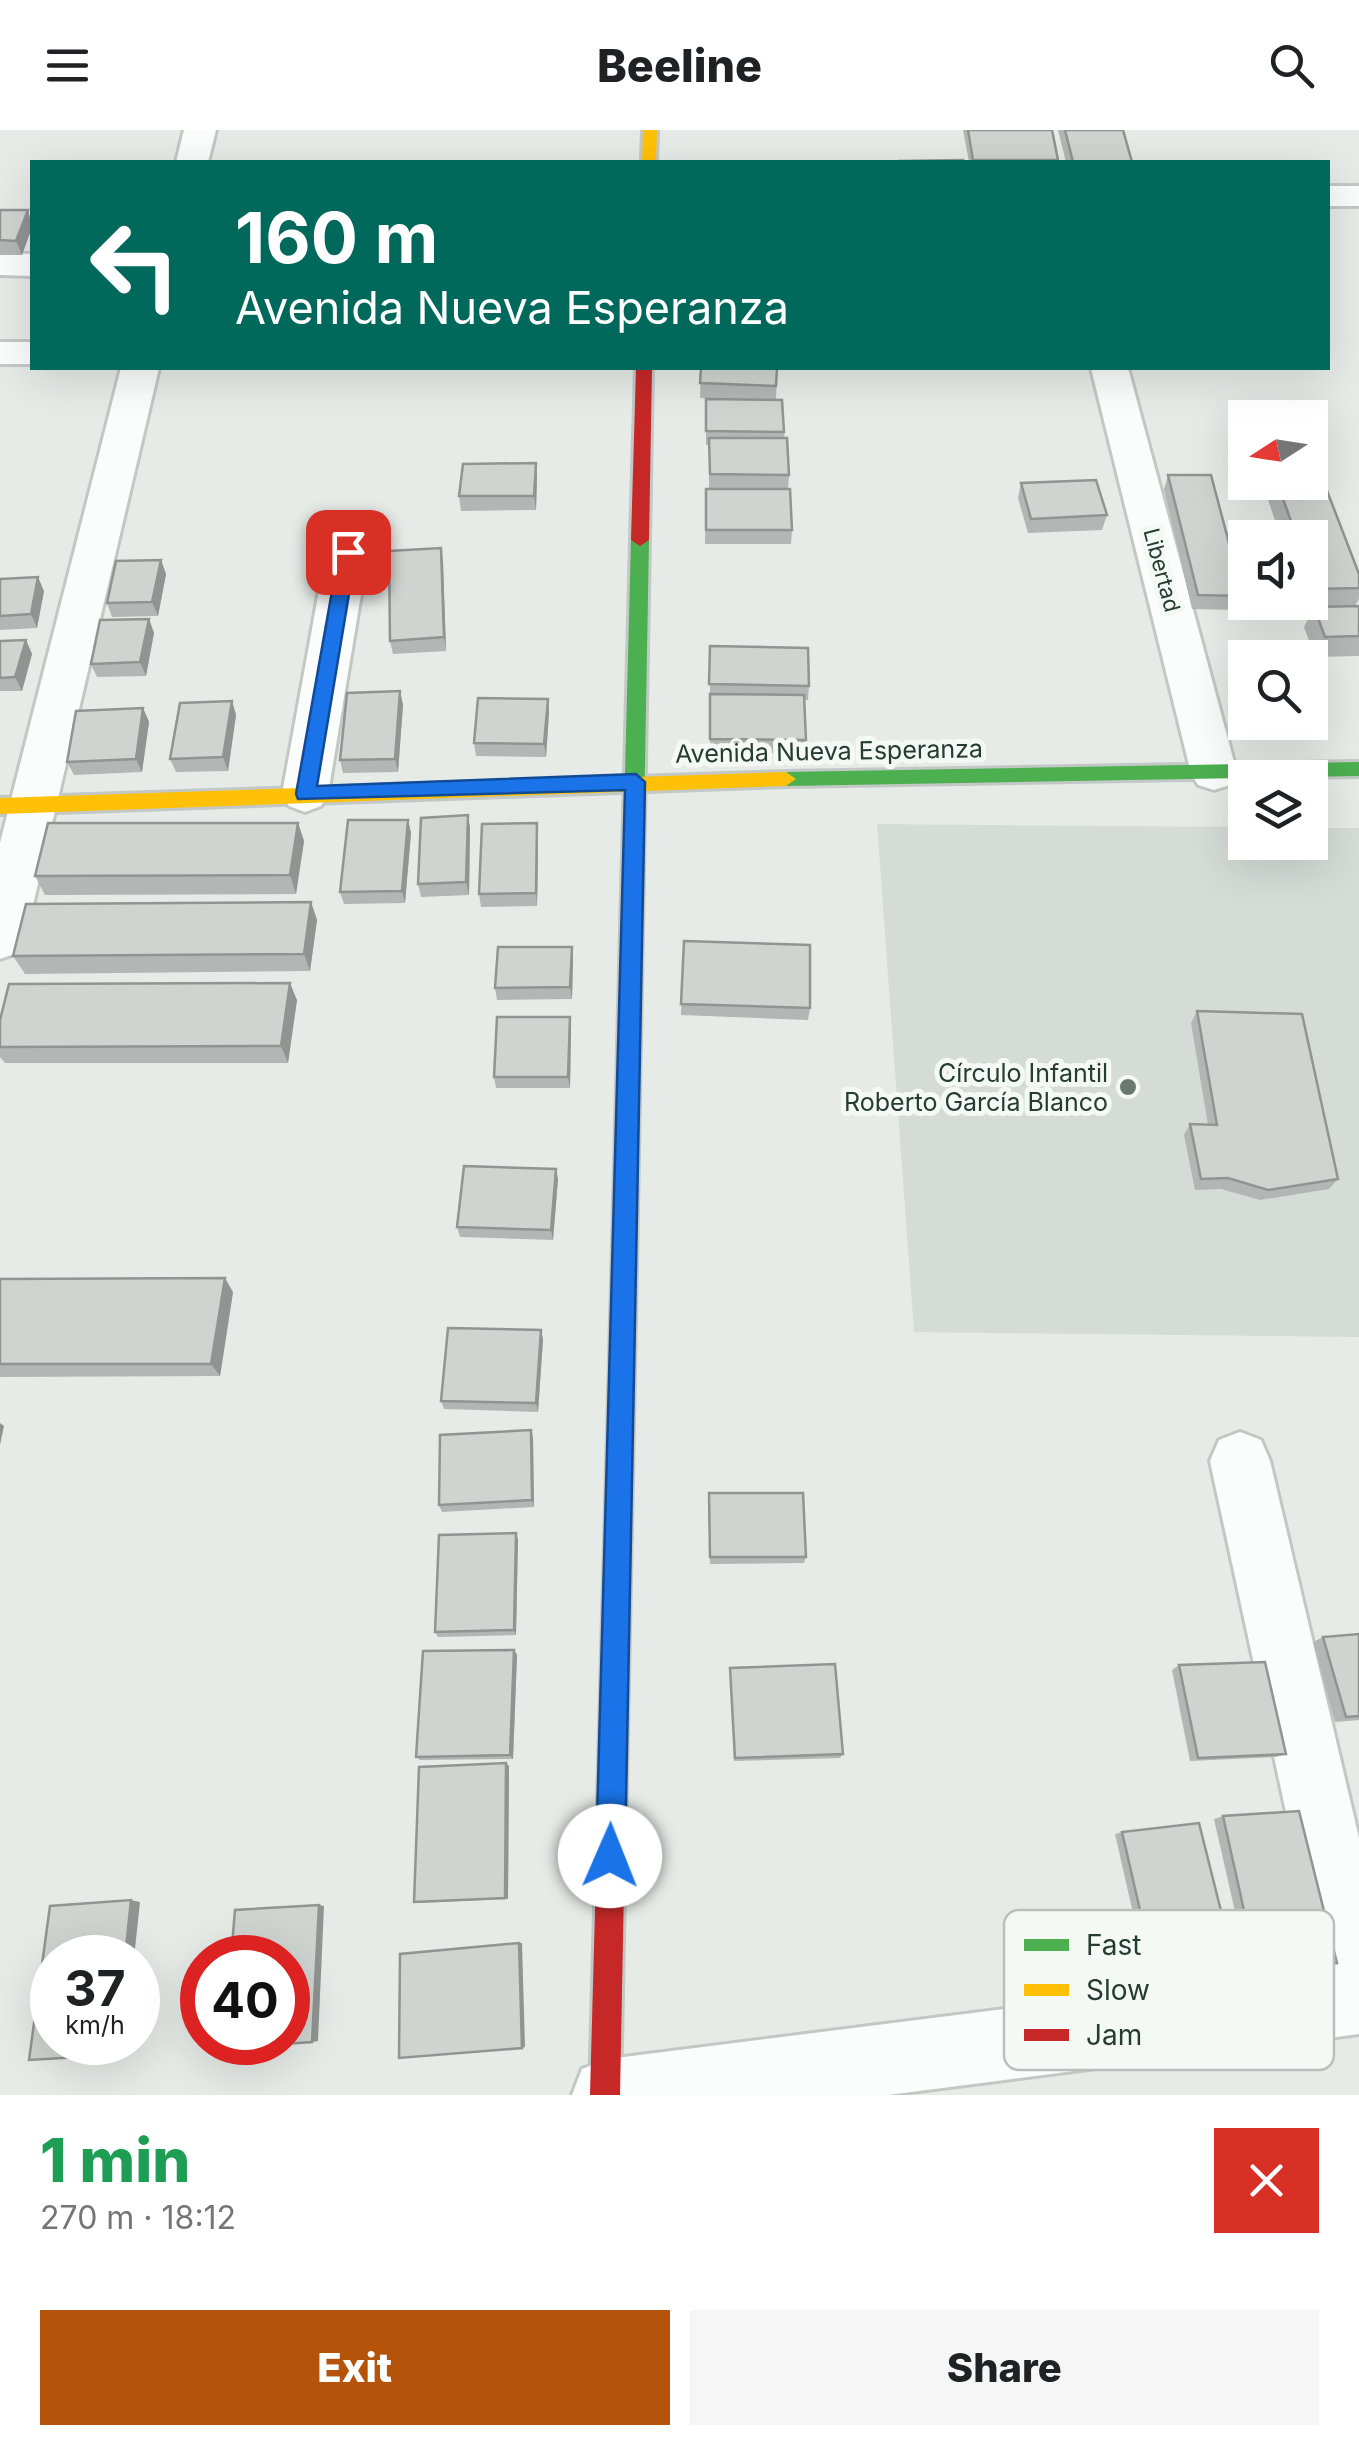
<!DOCTYPE html>
<meta charset="utf-8">
<style>
body{margin:0;font-family:Inter,sans-serif;background:#f6f6f6;color:#202124;height:100vh;display:flex;flex-direction:column;font-size:38px;white-space:nowrap}
*{box-sizing:border-box;margin:0}
p{font-size:32px;color:#757577}
.icon{flex:none;width:55px;height:55px;fill:none;stroke:currentColor;stroke-width:2;stroke-linecap:round;stroke-linejoin:round}
.map{position:relative;height:1965px;overflow:hidden}
.drawer{display:flex;flex-direction:column;background:#fff;flex:1}
.drawer>*{flex:none}
.hud{position:absolute;left:30px;top:30px;width:1300px;height:210px;border-radius:0px;box-shadow:0 10px 40px #0002;background:#00695c;color:#fff;overflow:hidden}
.needle{width:65px;rotate:258deg}
.fabs{position:absolute;left:1228px;top:270px;display:grid;gap:20px}
.fabs a{display:grid;place-items:center;width:100px;height:100px;border-radius:0px;background:#fff;box-shadow:0 10px 40px #0002;font-size:50px}
.speed{position:absolute;left:30px;top:1805px;display:flex;gap:20px;font-size:50px;font-weight:700;text-align:center}
.speed>*{display:grid;place-content:center;width:130px;height:130px;border-radius:50%;background:#fff;box-shadow:0 10px 40px #0002;line-height:1}
.speed small{font-size:25px;font-weight:400}
.speed .limit{border:15px solid #d22;background:#fff;color:#111}
.pin{position:absolute;display:grid;place-items:center;width:85px;height:85px;color:#fff;margin:-42px;border-radius:20px;box-shadow:0 5px 15px #0006}
.me{position:absolute;width:110px;margin:-55px;rotate:1deg;stroke-linejoin:round;filter:drop-shadow(0 0 8px #0008)}
.turn{display:flex;align-items:center;gap:35px;height:210px;padding:0 40px;font-size:45px}
.turn .icon{width:130px;height:130px;stroke-width:2.5}
.turn b{display:block;font-size:70px;line-height:85px}
.round{display:grid;place-items:center;flex:none;width:105px;height:105px;border-radius:0px;background:#f6f6f6}
.headline{display:flex;align-items:center;justify-content:space-between;height:170px;padding:0 40px}
h1{font-size:60px;font-weight:800;line-height:75px;color:#1e9e55}
.primary-button{display:flex;gap:20px;margin-top:auto;padding:20px 40px}
.primary-button a{flex:1;height:115px;border-radius:0px;background:#b45309;color:#fff;font-size:40px;font-weight:800;line-height:115px;text-align:center}
.primary-button a+a{background:#f6f6f6;color:#202124}
header{display:flex;justify-content:space-between;align-items:center;height:130px;padding:0 40px;background:#fff;font-size:45px;font-weight:800}
.map>svg:first-child{display:block}
.built{fill:#d5dcd8}
.lines{fill:none;stroke-linecap:round;stroke-linejoin:round}
.street-casing{stroke:#c3c8c5;stroke-width:6}
.fast-casing{stroke:#c2c8c5;stroke-width:6}
.slow-casing{stroke:#c2c8c5;stroke-width:6}
.jam-casing{stroke:#c2c8c5;stroke-width:6}
.street{fill:#fbfcfc;fill-rule:evenodd}
.fast{fill:#4caf50;fill-rule:evenodd}
.slow{fill:#ffc107;fill-rule:evenodd}
.jam{fill:#c62828;fill-rule:evenodd}
.wall{fill:#b2b6b4}
.shaded-wall{fill:#919492}
.building{fill:#cfd4d1;stroke:#919492;stroke-width:2.5}
.route{fill:#1a73e8;stroke:#114b97;stroke-width:2.5}
.poi-dot{fill:#697972;stroke:#f5f9f6;stroke-width:4}
.labels{text-anchor:middle;stroke-width:10;stroke-linejoin:round;paint-order:stroke}
.far-street-label{font-size:22px;fill:#263c33;stroke:#f5f9f6}
.street-label{font-size:25px;fill:#263c33;stroke:#f5f9f6}
.poi-label{font-size:25px;fill:#263c33;stroke:#f5f9f6;text-anchor:end}
.key{fill:#f5f9f6;stroke:#b7c0bc;stroke-width:2.5}
.key-label{font-size:28px;fill:#263c33}
</style>
<header><svg class="icon" aria-label="menu" viewBox="0 0 24 24"><path d="M4 6h16M4 12h16M4 18h16"/></svg>Beeline<svg class="icon" aria-label="search" viewBox="0 0 24 24"><circle cx="10" cy="10" r="6"/><path d="M15 15l6 6"/></svg></header>
<div class="map">
<svg width="1359" height="1965" viewBox="0 0 1359 1965">
<rect width="100%" height="100%" fill="#e6ebe8"/>
<path class="built" d="M877 694 1245 697V712H1310V698H1359V1207L914 1202Z"/>
<g class="lines">
<g class="street-casing">
<path id="street" d="M184 0H216L208 32H176Z
M1328 56H1359V76H1328Z
M0 123 32 124V146L0 145Z
M0 212H32V234H0Z
M121 238H159L25 809 17 823 0 829V713Z
M1091 238H1128L1237 643 1230 655 1214 660 1198 655 1191 643Z
M347 408 362 412 368 422 328 664 321 676 305 682 289 676 282 664 326 422 332 412Z
M1240 1302 1261 1310 1270 1331 1359 1708V1904L888 1965H572L582 1939 608 1929 1320 1839 1210 1331 1219 1310Z"/>
</g>
<g class="fast-casing">
<path id="fast" d="M640 404 649 410 635 1190 632 1198 623 1201 614 1198 611 1190 631 410Z
M1359 632V646L786 656 776 649 786 642Z"/>
</g>
<g class="slow-casing">
<path id="slow" d="M643 0H657L656 32H642Z
M786 642 796 649 786 656 0 684V668Z"/>
</g>
<g class="jam-casing">
<path id="jam" d="M636 238H652L649 410 640 416 631 410Z
M623 1179 632 1182 635 1190 620 1965H590L611 1190 614 1182Z"/>
</g>
<use href="#street" class="street"/>
<use href="#fast" class="fast"/>
<use href="#slow" class="slow"/>
<use href="#jam" class="jam"/>
</g>
<path class="wall" d="M963 0H1052L1058 32H969Z
M1058 0H1123L1132 32H1066Z
M0 80H28L32 97 22 125H0Z
M701 238H777L776 270 784 302 789 345 788 359H709V315H706V269H750L700 268Z
M536 333 537 348 536 380 461 381 459 366Z
M1168 345 1243 466 1237 480 1192 479 1164 359Z
M1262 352H1310L1359 444V469L1355 476H1359V526L1315 527 1304 497 1313 479 1306 480 1303 472H1310V408H1281Z
M1021 353 1107 385 1102 400 1028 403 1018 368Z
M706 359 792 400 791 414H705Z
M161 430 166 444 158 486 112 487 107 473Z
M443 432 446 521 393 524 390 511Z
M0 449 44 461 37 498 0 500Z
M149 489 154 503 146 546 97 547 91 534Z
M26 510 32 524 22 561H0V511Z
M710 516 809 556 808 570H804L806 610 805 624 710 622Z
M400 561 403 575 398 642 343 643 340 630Z
M548 569 549 583 546 627 476 626 474 613Z
M232 571 236 585 228 641 176 642 170 629Z
M143 578 149 592 142 642 74 645 67 632Z
M468 685 470 698 469 765 421 767 418 754Z
M408 690 411 703 405 773 344 774 340 762Z
M298 693 304 711 296 764 45 765 35 746Z
M538 706 537 776 481 777 479 764Z
M311 772 317 790 310 841 25 844 13 826Z
M684 811 810 878 808 890 681 885Z
M573 829 572 869 497 870 495 858Z
M297 870 288 933H5L0 927V917Z
M1197 881 1338 1049 1329 1059 1260 1070 1221 1059 1195 1060 1184 1005 1190 994 1208 995 1191 893Z
M570 887 571 899 570 958H496L494 947Z
M558 1049 553 1110 460 1107 457 1097Z
M0 1149 233 1162 220 1246 0 1247Z
M543 1209 538 1282 444 1279 441 1271Z
M531 1300 533 1308 534 1377 442 1382 439 1375Z
M708 1370 806 1427 804 1433 710 1434Z
M518 1409 516 1505 438 1507 435 1502Z
M1359 1504V1590L1335 1592 1313 1512 1323 1507Z
M514 1520 517 1525 513 1629 420 1630 416 1627Z
M1179 1535 1286 1624 1276 1627 1190 1631 1172 1540Z
M730 1538 843 1624 840 1628 734 1631Z
M506 1633 509 1636 508 1769 418 1773 414 1772Z
M1223 1686 1337 1833 1248 1839 1214 1689Z
M1122 1702 1158 1858H1150L1115 1704Z"/>
<path class="shaded-wall" d="M28 80 32 97 22 125 16 111Z
M536 333 537 348 536 380 534 366Z
M441 418 443 432 446 521 444 507Z
M161 430 166 444 158 486 152 472Z
M38 447 44 461 37 498 31 484Z
M149 489 154 503 146 546 140 532Z
M26 510 32 524 22 561 15 547Z
M400 561 403 575 398 642 395 629Z
M548 569 549 583 546 627 544 614Z
M232 571 236 585 228 641 223 627Z
M143 578 149 592 142 642 136 629Z
M468 685 470 698 469 765 466 752Z
M408 690 411 703 405 773 402 761Z
M298 693 304 711 296 764 290 745Z
M537 693 538 706 537 776 536 763Z
M311 772 317 790 310 841 304 824Z
M572 817 573 829 572 869 570 857Z
M290 853 297 870 288 933 281 916Z
M570 887 571 899 570 958 568 947Z
M556 1039 558 1049 553 1110 551 1100Z
M225 1148 233 1162 220 1246 211 1234Z
M541 1200 543 1209 538 1282 536 1273Z
M0 1293 4 1296 0 1315Z
M531 1300 533 1308 534 1377 532 1370Z
M516 1403 518 1409 516 1505 514 1500Z
M514 1520 517 1525 513 1629 510 1625Z
M506 1633 509 1636 508 1769 505 1768Z
M131 1770 140 1772 134 1828H125Z
M319 1775 324 1776 318 1911 312 1912Z
M519 1813H522L525 1917 522 1918Z
M115 1912H125L123 1924 114 1925Z"/>
<path class="building" d="M968 0H1052L1058 30H973Z
M1065 0H1123L1132 32H1073Z
M963 30V32L898 31Z
M0 80H28L16 111 0 110Z
M701 238H777L776 256 700 253Z
M706 269 782 270 784 302 706 301Z
M709 308H787L789 345 710 344Z
M1310 332H1316L1359 444V458L1315 459 1310 445V408H1297L1277 352H1310Z
M536 333 534 366H459L463 334Z
M1168 345H1211L1243 466 1198 465Z
M1096 350 1107 385 1031 389 1021 353Z
M706 359H790L792 400H706Z
M441 418 444 507 390 511 389 421Z
M161 430 152 472 107 473 116 431Z
M38 447 31 484 0 486V449Z
M1359 476V506L1325 507 1314 477Z
M149 489 140 532 91 534 100 490Z
M26 510 15 547 0 548V511Z
M710 516 808 518 809 556 709 554Z
M400 561 395 629 340 630 347 563Z
M710 564 804 565 806 610 710 609Z
M478 568 548 569 544 614 474 613Z
M232 571 223 627 170 629 180 573Z
M143 578 136 629 67 632 76 581Z
M468 685 466 752 418 754 421 688Z
M348 690H408L402 761 340 762Z
M48 693H298L290 745 35 746Z
M537 693 536 763 479 764 482 694Z
M311 772 304 824 13 826 26 774Z
M684 811 810 815V878L681 874Z
M498 817H572L570 857 495 858Z
M290 853 281 916 0 917V890L9 854Z
M1197 881 1302 884 1338 1049 1268 1060 1228 1048 1201 1049 1190 994 1217 995Z
M497 887H570L568 947H494Z
M464 1036 556 1039 551 1100 457 1097Z
M225 1148 211 1234H0V1149Z
M448 1198 541 1200 536 1273 441 1271Z
M531 1300 532 1370 439 1375 440 1305Z
M709 1363H803L806 1427H710Z
M516 1403 514 1500 435 1502 439 1405Z
M1359 1504V1586L1346 1587 1323 1507Z
M514 1520 510 1625 416 1627 423 1521Z
M1265 1532 1286 1624 1198 1628 1179 1535Z
M835 1534 843 1624 735 1628 730 1538Z
M506 1633 505 1768 414 1772 419 1637Z
M1299 1681 1337 1833 1257 1839 1223 1686Z
M1199 1693 1238 1849 1158 1858 1122 1702Z
M131 1770 125 1828H52V1912H115L114 1925 29 1930 50 1776Z
M319 1775 312 1912 224 1918 225 1912H288V1828H231L235 1780Z
M519 1813 522 1918 399 1928 400 1824Z"/>
<path class="route" d="M348 416 356 422 317 656 636 644 645 652 625 1726 621 1737 610 1741 600 1737 596 1726 625 660 298 669 296 664 339 422Z"/>
<circle class="poi-dot" cx="1128" cy="957" r="10"/>
<g class="labels">
<g class="far-street-label">
<text transform="translate(1162 440) rotate(75)" y="8">Libertad</text>
</g>
<g class="street-label">
<text transform="translate(829 621) rotate(-1)" y="9">Avenida Nueva Esperanza</text>
</g>
<g class="poi-label">
<text x="1108" y="952">Círculo Infantil<tspan x="1108" dy="29">Roberto García Blanco</tspan></text>
</g>
</g>
<rect x="1004" y="1780" width="330" height="160" rx="15" class="key"/>
<rect x="1024" y="1809" width="45" height="12" fill="#4caf50"/>
<rect x="1024" y="1854" width="45" height="12" fill="#ffc107"/>
<rect x="1024" y="1899" width="45" height="12" fill="#c62828"/>
<g class="key-label">
<text x="1086" y="1825">Fast</text>
<text x="1086" y="1870">Slow</text>
<text x="1086" y="1915">Jam</text>
</g>
</svg>
<div class="fabs">
<a><svg class="needle" viewBox="-14 -14 28 28"><path d="M0-13l5 13h-10z" fill="#e53935"/><path d="M0 13l5-13h-10z" fill="#757577"/></svg></a>
<a><svg class="icon" aria-label="sound" viewBox="0 0 24 24"><path d="M4 9h4l5-4v14l-5-4H4zM17 9q2 3 0 6"/></svg></a>
<a><svg class="icon" aria-label="search" viewBox="0 0 24 24"><circle cx="10" cy="10" r="6"/><path d="M15 15l6 6"/></svg></a>
<a><svg class="icon" aria-label="layers" viewBox="0 0 24 24"><path d="M12 4l9 5-9 5-9-5zM3 14l9 5 9-5"/></svg></a>
</div>
<div class="speed"><div>37<small>km/h</small></div><div class="limit">40</div></div>
<div class="pin" style="left:348px;top:422px;background:#d93025"><svg class="icon" aria-label="arrive" viewBox="0 0 24 24"><path d="M6 21V4h12l-3 4 3 4H6"/></svg></div>
<svg class="me" style="left:610px;top:1726px" viewBox="-20 -20 40 40"><circle r="19" fill="#fff"/><path d="M0-13L10 11 0 6-10 11z" fill="#1a73e8"/></svg>
<div class="hud">
<div class="turn"><svg class="icon" aria-label="left" viewBox="0 0 24 24"><path d="M17 20v-9H6M10 6l-5 5 5 5"/></svg><div><b>160 m</b>Avenida Nueva Esperanza</div></div>
</div>
</div>
<section class="drawer">
<div class="headline"><div><h1>1 min</h1><p>270 m · 18:12</p></div><a class="round" style="background:#d93025;color:#fff"><svg class="icon" aria-label="close" viewBox="0 0 24 24"><path d="M6 6l12 12M18 6L6 18"/></svg></a></div>
<div class="primary-button"><a>Exit</a><a>Share</a></div>
</section>
